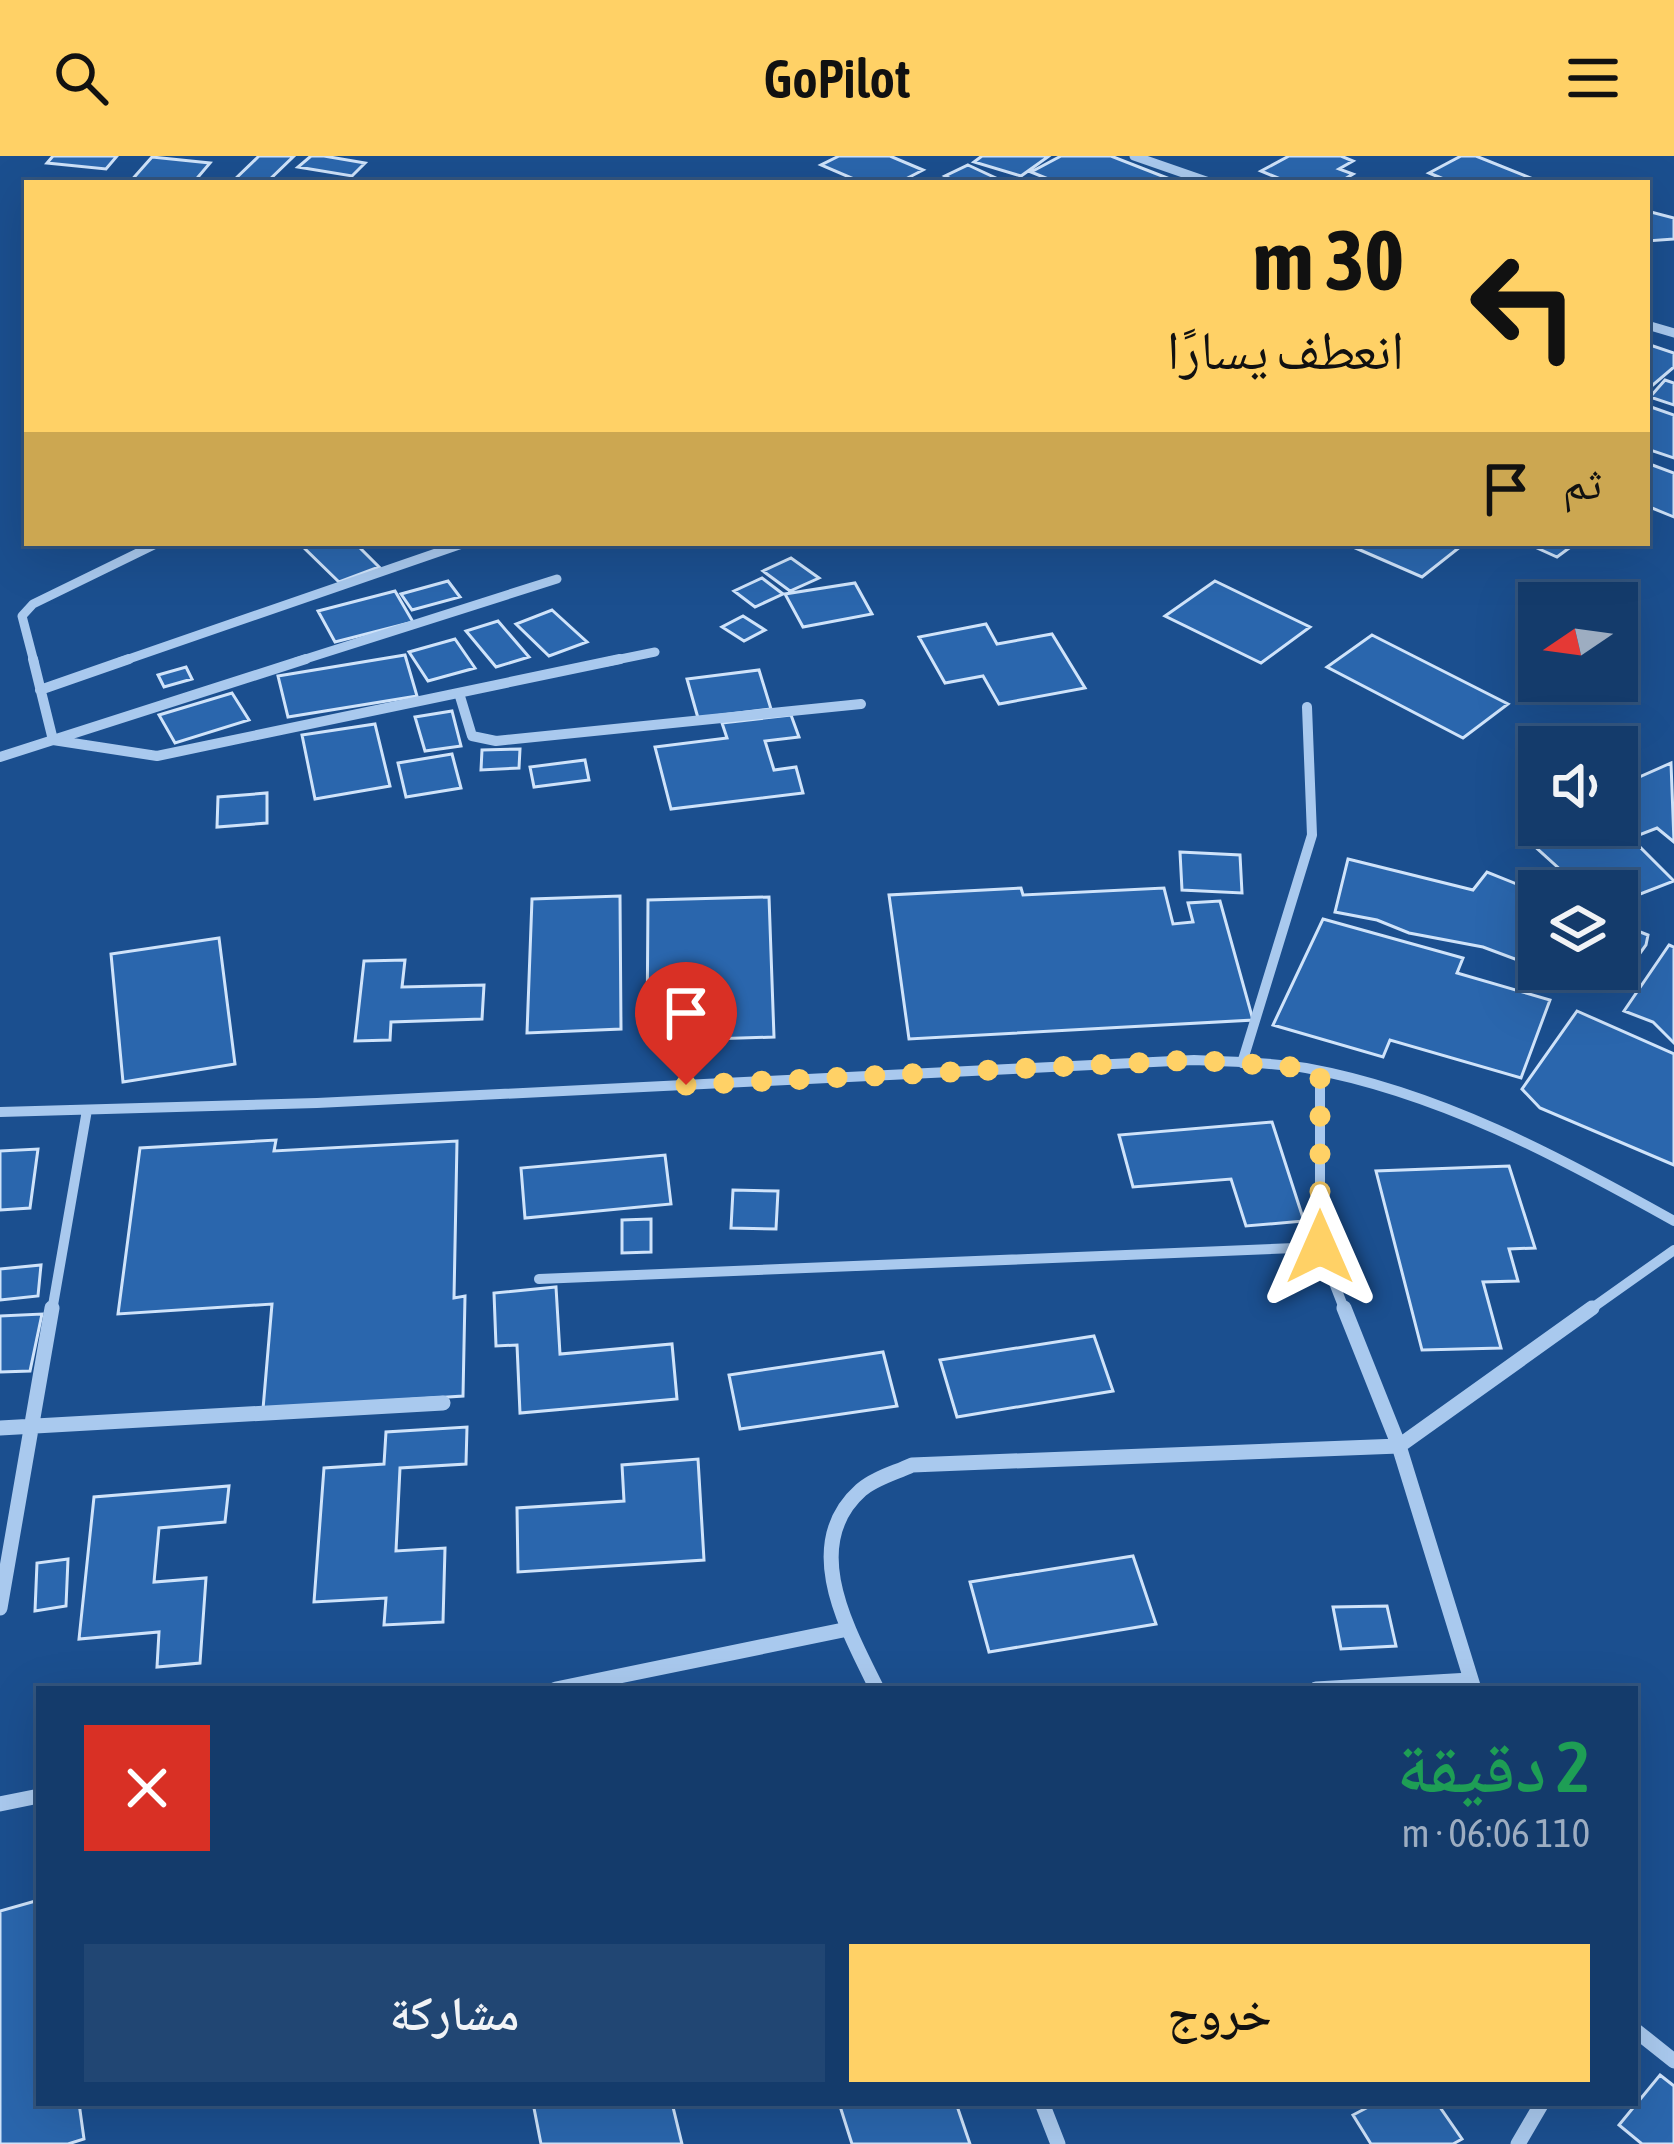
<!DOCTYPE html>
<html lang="ar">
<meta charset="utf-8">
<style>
body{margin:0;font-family:"Asap Condensed","Noto Naskh Arabic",sans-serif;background:#214673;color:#f1f3f6;direction:rtl;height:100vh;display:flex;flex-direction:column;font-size:45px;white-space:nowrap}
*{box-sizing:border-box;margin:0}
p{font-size:39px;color:#9dadc1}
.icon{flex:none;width:66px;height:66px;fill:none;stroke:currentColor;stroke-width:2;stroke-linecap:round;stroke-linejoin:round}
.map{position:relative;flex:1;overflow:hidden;direction:ltr}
.side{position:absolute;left:36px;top:1530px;width:1602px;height:420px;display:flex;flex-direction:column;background:#143b6b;border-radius:0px;box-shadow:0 12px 48px #0002,0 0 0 3px #33557e;direction:rtl}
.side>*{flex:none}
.top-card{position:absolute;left:24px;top:24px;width:1626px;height:366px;border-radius:0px;box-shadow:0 12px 48px #0002,0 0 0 3px #33557e;direction:rtl;background:#ffd166;color:#111;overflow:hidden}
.needle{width:78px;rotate:257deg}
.buttons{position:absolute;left:1518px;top:426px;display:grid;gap:24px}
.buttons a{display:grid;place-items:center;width:120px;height:120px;border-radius:0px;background:#143b6b;box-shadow:0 12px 48px #0002,0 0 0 3px #33557e;font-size:60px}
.pin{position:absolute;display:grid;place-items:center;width:102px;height:102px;color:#fff;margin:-123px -51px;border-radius:50% 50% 50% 0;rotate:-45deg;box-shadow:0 0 12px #0007}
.pin .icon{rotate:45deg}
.me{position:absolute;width:132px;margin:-66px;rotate:0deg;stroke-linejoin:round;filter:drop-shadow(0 0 9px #0008)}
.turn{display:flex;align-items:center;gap:42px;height:252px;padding:0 48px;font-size:54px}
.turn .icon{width:156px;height:156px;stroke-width:2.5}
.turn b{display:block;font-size:84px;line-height:102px}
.then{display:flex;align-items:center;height:114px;padding:0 48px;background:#0003;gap:24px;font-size:45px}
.round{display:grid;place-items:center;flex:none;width:126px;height:126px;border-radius:0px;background:#214673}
.overview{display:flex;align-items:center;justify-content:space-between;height:204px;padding:0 48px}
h1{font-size:72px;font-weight:600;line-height:90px;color:#1e9e55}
.button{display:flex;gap:24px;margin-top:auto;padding:24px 48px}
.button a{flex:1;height:138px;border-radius:0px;background:#ffd166;color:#111;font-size:48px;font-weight:600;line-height:138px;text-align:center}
.button a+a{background:#214673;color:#f1f3f6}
header{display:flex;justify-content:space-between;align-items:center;height:156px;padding:0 48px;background:#ffd166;color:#111;font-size:54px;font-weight:600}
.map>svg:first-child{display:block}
.building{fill:#2a66ad;stroke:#cfe3fa;stroke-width:3}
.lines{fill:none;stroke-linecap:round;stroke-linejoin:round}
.street-far2{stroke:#a9c9ee;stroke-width:9}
.street-far1{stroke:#a9c9ee;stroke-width:10}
.street{stroke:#a9c9ee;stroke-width:15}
.route{stroke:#ffd166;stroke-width:21;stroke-dasharray:0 37.8}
</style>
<header><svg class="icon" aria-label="menu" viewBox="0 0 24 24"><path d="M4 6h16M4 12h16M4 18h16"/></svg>GoPilot<svg class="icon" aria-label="search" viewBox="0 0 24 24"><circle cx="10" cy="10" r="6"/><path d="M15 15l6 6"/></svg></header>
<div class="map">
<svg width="1674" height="1988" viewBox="0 0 1674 1988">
<rect width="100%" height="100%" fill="#1b4f8f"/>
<path class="building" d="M53 0H117L106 13 47 7Z
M259 0H294L266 27H231Z
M311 0H324L365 7 352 20 298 11Z
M839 0H890L923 14 898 27H863L821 9Z
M982 0H1049L1021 20 974 6Z
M1061 0H1111L1180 27H1058L1031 16Z
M1289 0H1341L1353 5 1339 13 1353 18 1338 27H1290L1261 15Z
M1461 0H1476L1543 27H1440L1446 24 1429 17Z
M152 1 210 7 193 27H129Z
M968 9 1000 24 960 27 945 20Z
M1647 55 1674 62V83L1647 85Z
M1647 188 1674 197V211L1647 234Z
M1665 224 1674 227V249L1650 241Z
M1651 251 1674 259V302L1647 293V255Z
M1647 307 1674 317V361L1647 350Z
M299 387H355L379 411 339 426Z
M1344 387H1465L1422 421Z
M1526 387H1576L1557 401Z
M791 402 819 422 790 435 763 415Z
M762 422 783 438 755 451 734 435Z
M448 425 460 441 412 454 401 438Z
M1215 425 1310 471 1261 507 1165 460Z
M855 427 872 458 803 471 785 438Z
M395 435 413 466 335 486 318 455Z
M552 454 587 486 549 500 516 468Z
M743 460 765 474 744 485 722 471Z
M498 465 529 501 496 511 466 475Z
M986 468 997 488 1052 478 1085 532 999 548 983 520 945 527 919 481Z
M1372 479 1508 548 1463 582 1327 511Z
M455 483 475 512 428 525 409 496Z
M405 499 417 540 288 561 278 520Z
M186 511 192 523 164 531 158 519Z
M759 514 771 553 698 562 687 523Z
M232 537 249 564 175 587 159 559Z
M452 555 461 590 425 595 415 561Z
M791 559 799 581 765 585 774 614 796 611 803 637 671 653 655 591 727 582 722 567Z
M375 568 390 630 315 643 302 579Z
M520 593 519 612 481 614 482 594Z
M452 598 461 632 406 641 398 607Z
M585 604 589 624 534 631 530 611Z
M1671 607 1674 686 1657 672 1631 682 1674 725 1617 747V735H1584L1522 679 1548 669H1617V631Z
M267 637V667L217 671 218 641Z
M1180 696 1240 699 1242 737 1182 734Z
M1348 703 1473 734 1487 716 1539 737 1542 813 1483 791 1409 777 1377 764 1335 756Z
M1021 732 1023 739 1164 732 1173 768 1193 766 1188 747 1220 745 1253 864 909 883 889 739Z
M620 740 621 873 527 877 532 743Z
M769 741 774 881 647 885 648 744Z
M1323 763 1463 802 1457 817 1550 844 1521 922 1390 884 1383 901 1273 869Z
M1617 767 1648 779 1646 789 1620 825 1564 813H1617Z
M219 782 235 908 123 926 111 798Z
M1669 789 1674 791V887L1653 866 1624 855Z
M405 804 402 831 484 829 482 863 391 866 390 884 355 885 364 805Z
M1577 855 1674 898V1009L1540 952 1522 933Z
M1272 966 1304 1065 1246 1070 1231 1023 1133 1031 1119 979Z
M276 984 274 995 457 985 454 1142 465 1140 463 1240 263 1253 272 1148 118 1158 140 992Z
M38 993 30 1052 0 1054V995Z
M665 999 671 1048 525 1062 521 1012Z
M1509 1010 1535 1092 1509 1093 1518 1125 1483 1126 1501 1192 1422 1194 1376 1015Z
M733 1034 778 1035 776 1073 731 1072Z
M651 1063V1096L622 1097V1064Z
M41 1109 38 1140 0 1144V1113Z
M556 1131 560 1198 672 1188 677 1243 520 1257 517 1189 496 1190 494 1137Z
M42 1158 30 1215 0 1216V1160Z
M1094 1180 1113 1235 957 1261 940 1204Z
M883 1196 897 1250 740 1273 729 1219Z
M467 1271 466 1308 400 1312 396 1395 445 1392 443 1466 384 1469 386 1442 314 1446 324 1312 384 1308 386 1276Z
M698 1303 704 1404 518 1416 517 1352 624 1345 622 1309Z
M229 1330 225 1366 159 1372 154 1426 206 1422 200 1507 157 1511 159 1476 79 1483 94 1341Z
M1133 1400 1156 1468 989 1496 970 1426Z
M68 1403 66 1450 35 1455 37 1407Z
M1387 1450 1396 1490 1341 1493 1333 1451Z
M39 1744V1947H79L84 1983 68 1988H0V1755Z
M1660 1919 1674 1930V1988H1642L1619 1969Z
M533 1947H672L682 1988H541Z
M839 1947H956L970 1988H852Z
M1376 1947H1437L1462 1983 1453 1988H1371L1353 1959Z"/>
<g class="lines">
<path class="street-far2" d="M1134 0 1212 27
M1647 169 1674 177
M34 506 22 460 33 448 158 387
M120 506 465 387
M296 506 557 423
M606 506 655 496"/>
<path class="street-far1" d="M33 503 53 584 157 600 620 503
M40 534 129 503
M459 537 472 580 496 585 861 548
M0 601 306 503
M1242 907 1312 679 1307 551
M1320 915V1091L1345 1155
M0 956 317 947 1194 904C1231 906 1269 906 1306 912 1438 936 1558 1000 1674 1065
M539 1123 1320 1091
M52 1155 87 954
M1588 1155 1674 1094"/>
<path class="street" d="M1344 1152 1399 1290 1474 1533
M0 1272 443 1247
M0 1452 52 1152
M556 1533 848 1473
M877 1533C848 1474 799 1389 861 1334 875 1322 895 1317 912 1309L1399 1290 1592 1152
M1316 1533 1470 1524
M0 1648 39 1640
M1635 1874 1674 1905
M1042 1947 1058 1988
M1518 1988 1542 1947"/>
</g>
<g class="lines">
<path class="route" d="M686 929 1194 904 1306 912 1320 915V1091"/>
</g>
</svg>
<div class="buttons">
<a><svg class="needle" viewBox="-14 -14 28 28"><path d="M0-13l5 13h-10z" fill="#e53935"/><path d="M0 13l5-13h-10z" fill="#9dadc1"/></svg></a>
<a><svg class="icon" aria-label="sound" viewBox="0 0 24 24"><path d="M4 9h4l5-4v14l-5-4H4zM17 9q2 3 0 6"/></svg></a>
<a><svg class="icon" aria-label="layers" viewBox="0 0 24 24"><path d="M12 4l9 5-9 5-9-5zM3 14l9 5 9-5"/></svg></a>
</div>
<div class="pin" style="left:686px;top:929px;background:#d93025"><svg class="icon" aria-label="arrive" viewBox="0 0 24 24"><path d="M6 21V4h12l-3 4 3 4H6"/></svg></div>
<svg class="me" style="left:1320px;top:1091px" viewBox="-20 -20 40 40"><path d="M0-17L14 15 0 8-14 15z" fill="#ffd166" stroke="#fff" stroke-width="4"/></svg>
<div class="top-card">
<div class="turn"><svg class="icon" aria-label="left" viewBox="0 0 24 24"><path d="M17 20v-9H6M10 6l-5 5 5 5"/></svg><div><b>30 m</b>انعطف يسارًا</div></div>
<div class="then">ثم<svg class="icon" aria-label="arrive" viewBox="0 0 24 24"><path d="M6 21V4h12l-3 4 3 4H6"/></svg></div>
</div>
<section class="side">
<div class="overview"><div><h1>2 دقيقة</h1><p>110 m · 06:06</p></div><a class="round" style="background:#d93025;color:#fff"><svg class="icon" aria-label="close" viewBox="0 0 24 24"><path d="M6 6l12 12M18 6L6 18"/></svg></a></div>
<div class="button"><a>خروج</a><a>مشاركة</a></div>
</section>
</div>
